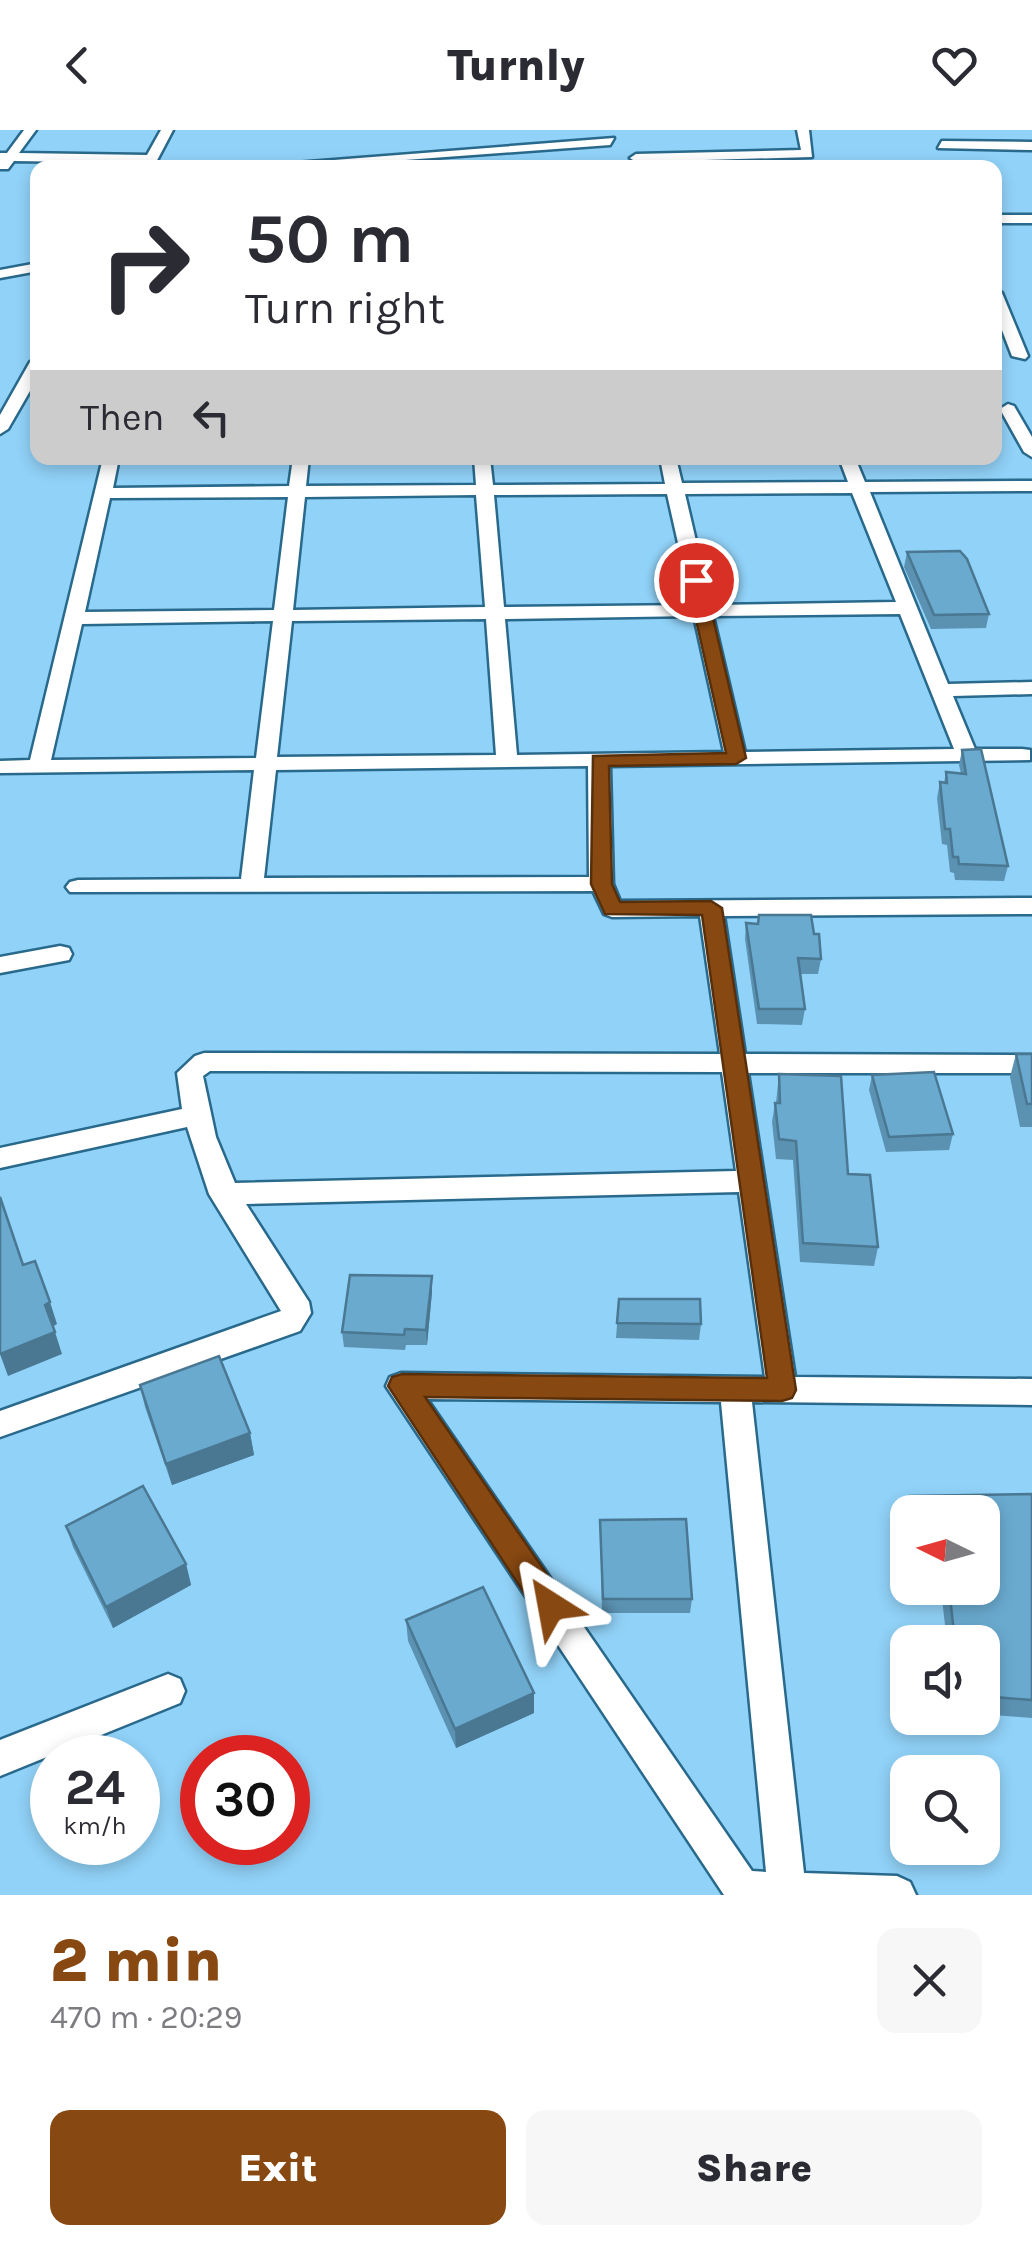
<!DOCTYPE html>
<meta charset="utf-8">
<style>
body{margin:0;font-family:Karla,sans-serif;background:#f7f7f7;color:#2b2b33;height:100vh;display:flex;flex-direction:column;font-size:38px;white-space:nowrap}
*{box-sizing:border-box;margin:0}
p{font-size:32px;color:#7c7c81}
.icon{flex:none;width:55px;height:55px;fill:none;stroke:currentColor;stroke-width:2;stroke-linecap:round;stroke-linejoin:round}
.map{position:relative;height:1765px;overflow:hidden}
.drawer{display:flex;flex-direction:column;background:#fff;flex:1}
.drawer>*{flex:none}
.top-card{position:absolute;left:30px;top:30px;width:972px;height:305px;border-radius:20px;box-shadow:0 5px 15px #0003;background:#fff;color:#2b2b33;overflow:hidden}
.needle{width:65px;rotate:275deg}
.tools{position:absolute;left:890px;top:1365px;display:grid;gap:20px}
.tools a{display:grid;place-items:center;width:110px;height:110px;border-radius:20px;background:#fff;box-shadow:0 5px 15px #0003;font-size:50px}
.speed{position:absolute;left:30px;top:1605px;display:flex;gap:20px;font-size:50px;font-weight:700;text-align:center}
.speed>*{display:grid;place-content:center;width:130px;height:130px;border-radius:50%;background:#fff;box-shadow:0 5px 15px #0003;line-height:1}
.speed small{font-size:25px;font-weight:400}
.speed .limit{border:15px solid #d22;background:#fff;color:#111}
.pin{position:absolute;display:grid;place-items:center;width:85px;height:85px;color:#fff;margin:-42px;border:5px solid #fff;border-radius:50%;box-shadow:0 2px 10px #0007}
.me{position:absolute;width:110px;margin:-55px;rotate:326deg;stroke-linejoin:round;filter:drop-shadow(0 0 8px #0008)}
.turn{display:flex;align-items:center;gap:35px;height:210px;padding:0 50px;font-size:45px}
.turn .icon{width:130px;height:130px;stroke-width:2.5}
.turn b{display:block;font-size:70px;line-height:85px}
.then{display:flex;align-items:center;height:95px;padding:0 50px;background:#0003;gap:20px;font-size:38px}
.round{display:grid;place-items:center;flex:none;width:105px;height:105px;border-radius:20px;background:#f7f7f7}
.headline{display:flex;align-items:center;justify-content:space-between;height:170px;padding:0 50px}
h1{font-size:60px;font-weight:800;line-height:75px;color:#884811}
.cta{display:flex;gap:20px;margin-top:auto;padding:20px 50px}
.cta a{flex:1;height:115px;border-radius:20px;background:#884811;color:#fff;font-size:40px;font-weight:800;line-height:115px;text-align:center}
.cta a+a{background:#f7f7f7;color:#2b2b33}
header{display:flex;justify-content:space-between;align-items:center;height:130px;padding:0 50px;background:#fff;font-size:45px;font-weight:800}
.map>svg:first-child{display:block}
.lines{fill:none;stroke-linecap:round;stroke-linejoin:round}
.street-casing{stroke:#29698b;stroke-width:5}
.street{fill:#fff;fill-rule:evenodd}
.wall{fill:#5b92b2}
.shaded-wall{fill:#4a7791}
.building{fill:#6aaacf;stroke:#4a7791;stroke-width:2.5}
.route{fill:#884811;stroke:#582f0b;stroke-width:2.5}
</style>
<header><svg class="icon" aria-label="back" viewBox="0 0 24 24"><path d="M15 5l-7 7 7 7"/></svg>Turnly<svg class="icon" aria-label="heart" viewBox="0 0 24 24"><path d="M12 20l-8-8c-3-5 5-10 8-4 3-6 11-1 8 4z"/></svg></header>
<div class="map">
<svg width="1032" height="1765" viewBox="0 0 1032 1765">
<rect width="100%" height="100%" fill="#91d2f8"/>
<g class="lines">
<g class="street-casing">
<path id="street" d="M24 0H36L19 23 147 25 161 0H173L153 38H140L143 33 14 31 8 39H0V23H7Z
M797 0H809L812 27 636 32 630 28 636 24 801 20Z
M614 8 610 15 297 38H232Z
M942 11 1032 12V20L938 18Z
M995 85H1032V93H995Z
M38 133V141L0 148V140Z
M995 159 1002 163 1028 226 1025 229 1012 226 995 182Z
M38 227V247L8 299 0 304V285L30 232Z
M1008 274 1014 276 1032 307V327L1024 322 1000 279Z
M103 328H119L113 358 289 356 293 328H309L306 356 476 355 474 328H490L493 355 665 354 660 328H676L682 353 848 352 839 328H855L865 352 1032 351V361L870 362 948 554 1032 552V564L953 566 975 619H1022L1030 620V630L610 636 613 754 620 771 1032 768V784L724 786 745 924 1032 925V943H748L795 1247 1032 1249V1275L752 1272 804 1743 897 1746 910 1752 916 1765H724L386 1256 390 1247 401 1243 765 1247 739 1062 246 1074 309 1172 311 1183 300 1201 0 1307V1281L281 1181 209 1064 187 997 0 1038V1018L182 979 177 943 195 926 204 923 720 924 700 786 612 787 604 784 593 761 70 762 66 757 70 752 78 750 241 749 254 640 0 643V631L30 630ZM852 363 896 472 711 475 685 364ZM667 364 692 475 504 477 494 365ZM476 365 485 477 293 480 305 367ZM288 367 274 480 85 482 110 368ZM900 484 954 619 745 622 713 486ZM694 486 724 622 517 625 505 489ZM486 489 496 625 277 627 292 491ZM273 491 256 628 51 630 82 494ZM588 636 589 747 264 748 276 640ZM210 941 722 942 736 1041 235 1053 216 1007 203 946ZM427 1269 721 1272 766 1742 752 1741Z
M60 816 69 818 72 824 69 830 0 843V827Z
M168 1544 180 1549 185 1561 180 1573 0 1646V1610Z"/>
</g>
<use href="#street" class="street"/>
</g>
<path class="wall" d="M907 422 989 484 986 498 931 499 904 437Z
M962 620 1008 736 1004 751 955 750 954 743 950 742 947 715 942 714 937 668 940 652 944 653 946 642 961 644 959 635Z
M746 793 814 804 821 829 818 844H800L805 879 802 895 757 894 745 809Z
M1016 924H1032V997H1020L1010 947Z
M779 944 848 1044 878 1117 874 1136 800 1132 793 1030 776 1029 772 992 775 973H776Z
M872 945 953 1004 949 1020 886 1022 869 960Z
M432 1146V1162L427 1215H406L405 1220 344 1217 342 1202Z
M619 1169 701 1194 699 1210 616 1208Z
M140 1255 250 1303 254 1325 172 1355 145 1277Z
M1032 1364V1588L982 1584V1512H947L942 1469 921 1470 919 1458H982V1382H908V1399L905 1385 910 1366Z
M600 1390 692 1469 690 1483H602Z
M66 1396 186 1434 191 1455 113 1498 73 1417Z
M406 1490 534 1583 456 1618 408 1511Z"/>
<path class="shaded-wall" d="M432 1146V1162L427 1215 426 1200Z
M50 1172 57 1194 52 1197 45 1175Z
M55 1202 62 1224 8 1246 0 1224Z
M250 1303 254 1325 172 1355 166 1334Z
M186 1434 191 1455 113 1498 106 1477Z
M534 1563V1583L456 1618 455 1599Z"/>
<path class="building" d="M960 421 967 429 989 484 934 485 907 422Z
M981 619 1008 736 959 734 958 727H953L950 699H945L940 652 947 653 946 642 966 644 962 620Z
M759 785H811L814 804H819L821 829 798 828 805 879H759L746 793 758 794Z
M1016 924H1032V974H1027Z
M934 942 953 1004 889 1007 872 945Z
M779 944 841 946 848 1044 870 1045 878 1117 803 1113 796 1011 779 1009 775 973H780Z
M0 1067 23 1135 35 1131 50 1172 45 1175 55 1202 0 1224Z
M350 1145 432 1146 426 1200 405 1199 404 1205 342 1202Z
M619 1169H700L701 1194 617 1193Z
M219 1226 250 1303 166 1334 140 1255Z
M143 1356 186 1434 106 1477 66 1396Z
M1032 1364V1570L982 1566V1512H955L949 1458H982V1382H914L910 1366Z
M686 1389 692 1469H603L600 1390Z
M483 1457 534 1563 455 1599 406 1490Z"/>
<path class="route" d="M696 445 704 450 746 628 736 634 609 636 612 754 620 772 711 771 722 778 796 1260 792 1268 782 1271 425 1267 562 1466 566 1476 562 1487 551 1491 540 1487 388 1256 392 1247 402 1244 767 1248 702 785 605 784 591 754 593 626 726 623 687 450Z"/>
</svg>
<div class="tools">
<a><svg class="needle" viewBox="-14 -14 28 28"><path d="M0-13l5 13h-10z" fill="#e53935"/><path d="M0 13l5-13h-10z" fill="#7c7c81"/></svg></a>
<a><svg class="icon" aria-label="sound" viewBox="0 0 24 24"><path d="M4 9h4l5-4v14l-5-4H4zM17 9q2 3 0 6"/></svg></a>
<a><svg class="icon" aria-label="search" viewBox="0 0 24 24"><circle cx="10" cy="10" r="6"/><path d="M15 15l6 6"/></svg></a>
</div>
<div class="speed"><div>24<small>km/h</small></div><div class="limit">30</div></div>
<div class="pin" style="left:696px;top:450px;background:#d93025"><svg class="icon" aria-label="arrive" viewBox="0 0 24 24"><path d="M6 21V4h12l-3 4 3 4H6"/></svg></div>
<svg class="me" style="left:551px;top:1476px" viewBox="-20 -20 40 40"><path d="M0-17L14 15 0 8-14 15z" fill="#884811" stroke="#fff" stroke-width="4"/></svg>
<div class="top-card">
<div class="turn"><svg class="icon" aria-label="right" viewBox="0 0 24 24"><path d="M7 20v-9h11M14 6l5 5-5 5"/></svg><div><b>50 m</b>Turn right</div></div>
<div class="then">Then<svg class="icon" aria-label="left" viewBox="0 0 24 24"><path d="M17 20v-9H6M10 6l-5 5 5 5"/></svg></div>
</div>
</div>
<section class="drawer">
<div class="headline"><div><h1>2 min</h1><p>470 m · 20:29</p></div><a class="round"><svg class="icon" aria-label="close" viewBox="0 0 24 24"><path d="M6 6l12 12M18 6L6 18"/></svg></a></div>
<div class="cta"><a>Exit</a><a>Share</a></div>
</section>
